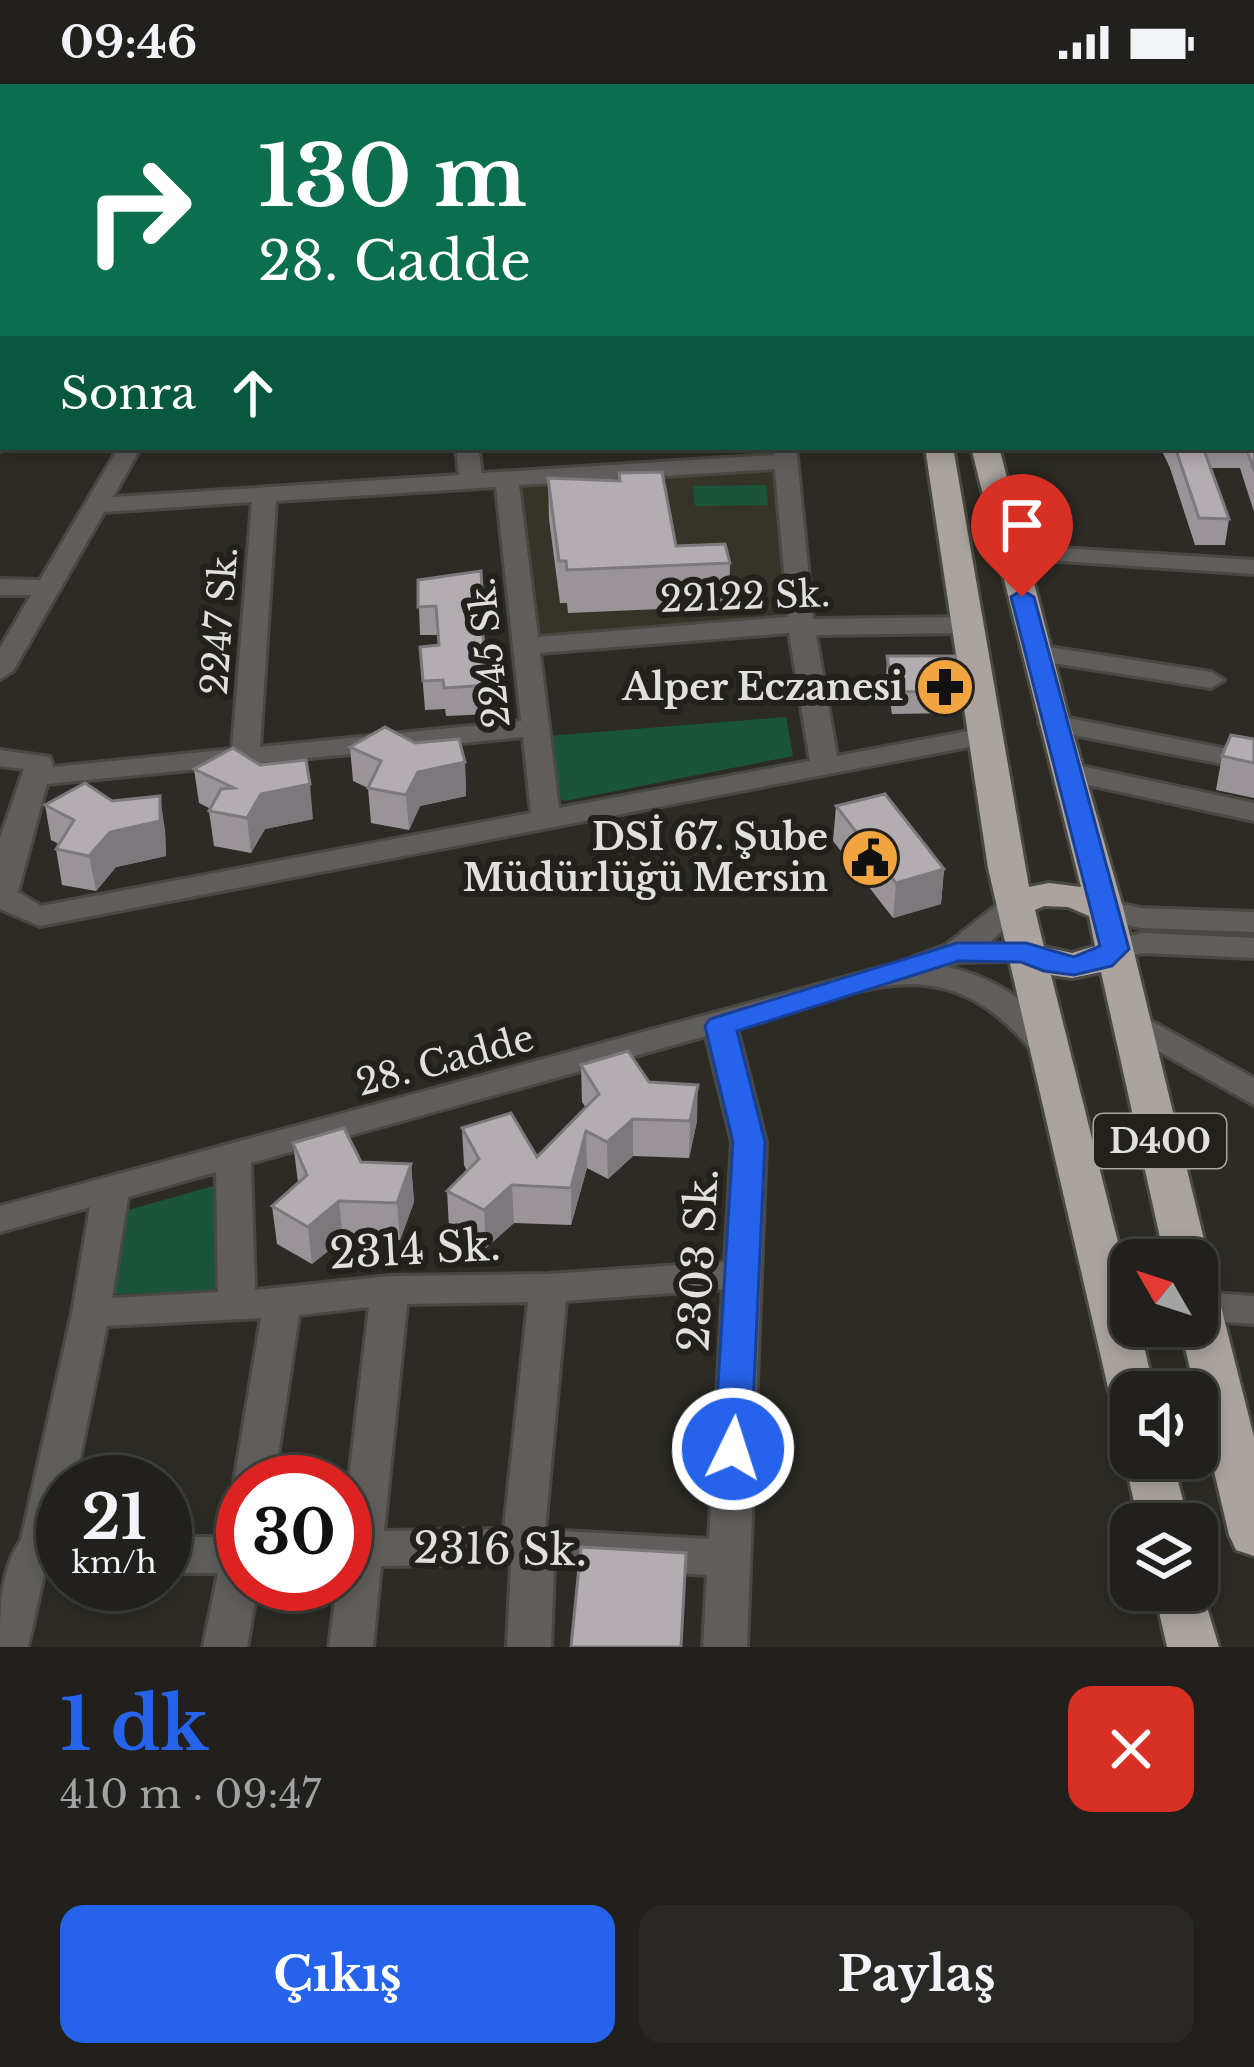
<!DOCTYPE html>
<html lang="tr">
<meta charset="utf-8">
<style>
body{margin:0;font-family:"Libre Baskerville",serif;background:#292825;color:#f1f3f6;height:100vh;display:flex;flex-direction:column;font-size:45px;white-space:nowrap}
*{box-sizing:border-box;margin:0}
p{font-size:39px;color:#a2a3a3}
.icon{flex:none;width:66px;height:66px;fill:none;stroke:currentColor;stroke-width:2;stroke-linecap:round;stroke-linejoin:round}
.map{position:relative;height:1563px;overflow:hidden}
.panel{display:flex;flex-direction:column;background:#21201c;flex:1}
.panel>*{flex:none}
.guide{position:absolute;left:0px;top:0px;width:1254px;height:366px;box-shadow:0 6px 18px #0003,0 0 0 3px #3e3e3b;background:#0b6e4f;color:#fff;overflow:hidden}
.needle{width:78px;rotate:309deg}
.controls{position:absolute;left:1110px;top:1155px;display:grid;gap:24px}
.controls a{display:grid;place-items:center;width:108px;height:108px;border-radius:24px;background:#21201c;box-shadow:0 6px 18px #0003,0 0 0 3px #3e3e3b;font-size:60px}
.speed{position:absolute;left:36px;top:1371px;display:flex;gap:24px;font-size:60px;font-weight:700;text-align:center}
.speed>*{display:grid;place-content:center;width:156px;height:156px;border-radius:50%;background:#21201c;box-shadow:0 6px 18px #0003,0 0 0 3px #3e3e3b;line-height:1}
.speed small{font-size:30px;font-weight:400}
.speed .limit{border:18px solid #d22;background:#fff;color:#111}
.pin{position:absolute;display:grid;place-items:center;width:102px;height:102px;color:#fff;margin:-123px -51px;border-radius:50% 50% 50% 0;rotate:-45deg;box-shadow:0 0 12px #0007}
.pin .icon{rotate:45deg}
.me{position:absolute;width:132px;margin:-66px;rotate:4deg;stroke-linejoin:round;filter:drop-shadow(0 0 9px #0008)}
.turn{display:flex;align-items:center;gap:42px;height:252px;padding:0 60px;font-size:54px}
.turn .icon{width:156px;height:156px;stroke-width:2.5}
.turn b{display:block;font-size:84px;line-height:102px}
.then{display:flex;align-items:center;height:114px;padding:0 60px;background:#0003;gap:24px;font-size:45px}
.round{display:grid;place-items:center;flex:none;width:126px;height:126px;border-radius:24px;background:#292825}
.head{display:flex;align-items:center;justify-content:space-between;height:204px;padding:0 60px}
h1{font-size:72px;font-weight:700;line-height:90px;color:#2563eb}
.primary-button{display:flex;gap:24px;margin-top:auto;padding:24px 60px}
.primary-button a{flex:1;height:138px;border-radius:24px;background:#2563eb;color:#fff;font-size:48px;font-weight:700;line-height:138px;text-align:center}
.primary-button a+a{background:#292825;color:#f1f3f6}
.status{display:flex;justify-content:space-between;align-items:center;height:84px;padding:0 60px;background:#21201c;direction:ltr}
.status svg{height:33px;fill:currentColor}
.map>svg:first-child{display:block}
.built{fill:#363429}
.green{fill:#1a553b}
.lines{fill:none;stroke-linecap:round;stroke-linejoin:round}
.minor-casing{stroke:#494842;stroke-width:6}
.major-casing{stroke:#494842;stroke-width:6}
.highway-casing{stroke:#494842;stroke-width:6}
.minor{fill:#605e5c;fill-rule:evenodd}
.major{fill:#958f8c;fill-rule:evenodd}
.highway{fill:#aaa39e;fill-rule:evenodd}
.wall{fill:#9a9498}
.shaded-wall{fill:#7d787c}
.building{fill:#b3acb1;stroke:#7d787c;stroke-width:3}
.route{fill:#2563eb;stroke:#184099;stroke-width:3}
.labels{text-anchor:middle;stroke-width:12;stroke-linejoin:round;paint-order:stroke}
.shield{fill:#22211c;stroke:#a8a7a2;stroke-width:3}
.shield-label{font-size:33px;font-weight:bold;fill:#e1e0dc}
.street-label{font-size:36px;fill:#e1e0dc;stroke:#22211c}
.poi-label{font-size:36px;font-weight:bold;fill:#e1e0dc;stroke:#22211c;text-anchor:end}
.near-street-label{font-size:42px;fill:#e1e0dc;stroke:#22211c}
</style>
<div class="status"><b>09:46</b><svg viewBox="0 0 49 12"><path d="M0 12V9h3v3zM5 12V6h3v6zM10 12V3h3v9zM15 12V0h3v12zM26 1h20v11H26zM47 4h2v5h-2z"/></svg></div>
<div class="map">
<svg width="1254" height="1563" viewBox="0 0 1254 1563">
<rect width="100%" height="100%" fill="#2c2b25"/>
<path class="built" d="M764 384 777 391 789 533 548 556 533 551 516 404 527 398Z"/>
<path class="green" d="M766 401 768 421 695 422 693 402Z
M786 633 793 672 565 717 555 712 548 652Z
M217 1101 218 1202 209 1208 116 1210 110 1199 121 1128Z"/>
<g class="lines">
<g class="minor-casing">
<path id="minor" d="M92 0H108V3H92Z
M440 0H481L483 3H442Z
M684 0H725L727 3H686Z
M0 96H3V106H0Z
M3 169V183L0 184V170Z
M0 198H3V210H0Z
M0 229 3 230V242L0 241Z
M0 292H3V305H0Z
M1251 324H1254V338H1251Z
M3 348V363H9L0 367Z
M119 363H141L113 413 459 391 456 363H478L482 389 774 371V363H796L813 535 968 533 981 541 968 549 816 551 837 672 984 644 998 652 984 660 40 842 0 825V754L24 685 0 682V666L50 673 53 683 232 665 252 418 104 428 13 587 0 595V564L31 511H0V495L40 496ZM775 385 788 533 538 553 519 401ZM496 403 521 637 260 663 276 417ZM789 549 810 677 559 724 540 569ZM523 653 531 729 41 822 18 808 47 700Z
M1011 461 1254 476V490L1002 473 999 468Z
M1036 561 1211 588 1224 596 1211 604 1027 575 1023 569Z
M1053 631 1254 670V686L1043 645 1039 639 1043 633Z
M1067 679 1254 719V737L1057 694 1053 688Z
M1015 813 1030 822 989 859 1037 862 1042 869 1037 876 960 878 947 883C996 894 1025 915 1057 952L1062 960 1057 968H1033C940 854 857 911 737 944L766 1058 747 1563H703L707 1491 554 1481 551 1563H507L511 1480 381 1482 373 1563H329L337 1500H345V1429L369 1223 299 1231 274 1398H243V1411L234 1398 261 1234 107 1242 75 1398H63L61 1463 45 1486 28 1563H0C0 1525 0 1486 21 1456L72 1229 90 1123 0 1148V1122L898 879 946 861 1004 815ZM706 952 732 1058 725 1178 548 1190 390 1192 255 1206 251 1079ZM216 1088 218 1208 112 1214 128 1113ZM723 1205 709 1455 545 1446 566 1217ZM528 1218 504 1445 384 1447 407 1220Z
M1106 817 1141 824 1254 828V848L1141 844 1095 834 1091 827 1095 820Z
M1143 849 1254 854V874L1143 869 1115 875 1099 865 1104 858Z
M1133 927 1254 994V1021L1121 946 1117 938 1121 930Z
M1198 1208 1254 1212V1240L1197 1236Z
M243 1448V1500H258L247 1563H203L218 1489H165V1453H229Z"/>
</g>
<g class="major-casing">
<path id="major" d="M1254 33V44L1251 45V34Z
M1251 72H1254V83H1251Z"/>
</g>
<g class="highway-casing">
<path id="highway" d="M864 0H884L885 3H865Z
M899 0H919L920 3H900Z
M925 363H953L1029 803 1049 799 1081 803 971 363H999L1070 639 1124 827 1209 1176 1197 1189V1176H1165L1101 888 1072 894 1051 891 1131 1210V1242H1139L1155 1308H1131V1326L1115 1321 1109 1308 988 784ZM1044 822 1068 823 1089 832 1095 862 1072 869 1044 863 1035 826Z
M1197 1202 1213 1207 1220 1219 1254 1353V1472L1236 1466 1229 1451 1180 1242H1197Z
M1131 1360V1374H1172L1189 1440H1139L1124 1374Z
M1197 1490 1219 1563H1167L1154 1506H1197Z"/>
</g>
<use href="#minor" class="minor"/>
<use href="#major" class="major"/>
<use href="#highway" class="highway"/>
</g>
<path class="wall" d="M1254 342V428L1240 384H1210L1229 435 1225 461H1195L1170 384 1160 363H1251Z
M619 389 676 462 730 479 729 522 568 529 567 519H560L549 435 548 394 619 397Z
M481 487 483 553 490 601 491 630 446 632 445 625 425 626 420 563 439 561 438 551H420L418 496Z
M887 572 960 607 957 629 892 630 886 595Z
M1254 655V714L1216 706 1222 672Z
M415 659 465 678 466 712 420 722 409 746 371 739 368 704 353 697 350 663Z
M194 685 313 735 265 745 251 769 214 762 209 727 211 725 199 719Z
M112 717 165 746 166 772 116 783 96 807 62 801 56 765 59 760 51 756 45 721Z
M836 722 944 785 941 820 893 834 833 757Z
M581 981 649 998 697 1037 689 1074 633 1072 608 1095 587 1084 571 1141 514 1139 486 1164 449 1144 447 1107 467 1087 464 1081 462 1044 537 1073 586 1024 582 1018Z
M293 1059 361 1078 411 1080 414 1118 400 1156 343 1155 312 1180 277 1160 272 1122 298 1098Z"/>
<path class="shaded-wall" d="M292 0H309L306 3H289Z
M465 678 466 712 420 722 409 746 406 711 418 688Z
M310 700 313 735 265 745 251 769 247 734 261 710Z
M160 712 165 746 166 772 116 783 96 807 89 772 110 748Z
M944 785 941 820 893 834 896 799Z
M698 1001 697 1037 689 1074 690 1037Z
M633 1035V1072L608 1095 607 1058Z
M586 1047 587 1084 571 1141V1104Z
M411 1080 414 1118 400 1156 397 1119Z
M512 1101 514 1139 486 1164 484 1126Z
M339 1117 343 1155 312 1180 308 1143Z"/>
<path class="building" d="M263 0H292L289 3H260Z
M1082 0H1130L1131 3H1082Z
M1251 335 1254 342V387L1246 363H1251Z
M1175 363H1203L1229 435 1199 434Z
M662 388 676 462 725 460 730 479 567 486 566 477H559L548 394 620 397 619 389Z
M481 487 483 524 479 525 490 601 444 604 443 596 423 597 420 563 439 561 436 522 418 523V496Z
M887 572H955L960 607 893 608Z
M385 643 415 659 459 655 465 678 418 688 406 711 368 704 381 677 350 663Z
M1231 651 1254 655V679L1222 672Z
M233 664 260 681 306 676 310 700 261 710 247 734 209 727 221 705 234 704 194 685Z
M85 699 112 717 160 712V737L110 748 89 772 56 765 74 736 45 721Z
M885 710 944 785 896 799 836 722Z
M628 967 649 998 698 1001 690 1037 633 1035 607 1058 586 1047 571 1104 512 1101 484 1126 447 1107 479 1075 462 1044 511 1029 537 1073 599 1010 581 981Z
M344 1044 361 1078 411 1080 397 1119 339 1117 308 1143 272 1122 307 1091 293 1059Z
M581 1463 686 1469 681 1563H571Z"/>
<path class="route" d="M1022 506 1034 513 1129 865 1112 882 1074 891 1044 887 1021 878 958 877 737 947 765 1058 751 1365 746 1375 733 1380 720 1375 714 1365 733 1058 705 942 710 935 957 859H1026L1074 873 1100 862 1011 513Z"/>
<defs>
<g id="pharmacy-disc" transform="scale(3)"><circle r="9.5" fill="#f1a540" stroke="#22211c"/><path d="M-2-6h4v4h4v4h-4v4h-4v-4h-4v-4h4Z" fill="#111"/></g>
<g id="civic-disc" transform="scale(3)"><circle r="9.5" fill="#f1a540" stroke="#22211c"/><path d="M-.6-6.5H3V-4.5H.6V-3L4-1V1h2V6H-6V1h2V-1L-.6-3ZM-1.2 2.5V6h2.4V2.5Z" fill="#111"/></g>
</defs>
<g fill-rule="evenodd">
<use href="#pharmacy-disc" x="945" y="603"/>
<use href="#civic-disc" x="870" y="774"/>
</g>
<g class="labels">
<rect class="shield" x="1094" y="1030" width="132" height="54" rx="9"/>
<g class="shield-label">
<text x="1160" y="1069">D400</text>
</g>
<g class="street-label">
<text transform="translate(745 512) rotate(-2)" y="13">22122 Sk.</text>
<text transform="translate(219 537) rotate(-86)" y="13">2247 Sk.</text>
<text transform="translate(489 569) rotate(-96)" y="13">2245 Sk.</text>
<text transform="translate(445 976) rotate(-15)" y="13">28. Cadde</text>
</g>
<g class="poi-label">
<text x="903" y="616">Alper Eczanesi</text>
<text x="828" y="766">DSİ 67. Şube<tspan x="828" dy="41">Müdürlüğü Mersin</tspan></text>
</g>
<g class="near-street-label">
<text transform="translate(415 1165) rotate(-3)" y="15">2314 Sk.</text>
<text transform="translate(698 1176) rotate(-87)" y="15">2303 Sk.</text>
<text transform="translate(500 1465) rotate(1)" y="15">2316 Sk.</text>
</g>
</g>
</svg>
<div class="controls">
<a><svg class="needle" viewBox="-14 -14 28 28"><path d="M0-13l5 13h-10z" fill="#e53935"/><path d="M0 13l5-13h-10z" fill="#a2a3a3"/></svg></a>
<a><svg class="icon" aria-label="sound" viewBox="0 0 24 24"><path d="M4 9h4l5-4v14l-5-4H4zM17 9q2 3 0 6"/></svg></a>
<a><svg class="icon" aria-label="layers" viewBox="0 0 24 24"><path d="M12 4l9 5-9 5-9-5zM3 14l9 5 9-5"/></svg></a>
</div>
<div class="speed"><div>21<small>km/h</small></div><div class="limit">30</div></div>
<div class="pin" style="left:1022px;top:513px;background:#d93025"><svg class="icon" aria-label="arrive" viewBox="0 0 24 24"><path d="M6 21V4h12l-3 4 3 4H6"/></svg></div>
<svg class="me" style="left:733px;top:1365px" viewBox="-20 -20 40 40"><circle r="17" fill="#2563eb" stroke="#fff" stroke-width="3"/><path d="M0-11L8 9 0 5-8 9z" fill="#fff"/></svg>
<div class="guide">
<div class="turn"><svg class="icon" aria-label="right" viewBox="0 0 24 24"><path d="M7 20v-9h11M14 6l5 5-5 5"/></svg><div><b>130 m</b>28. Cadde</div></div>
<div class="then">Sonra<svg class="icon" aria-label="ahead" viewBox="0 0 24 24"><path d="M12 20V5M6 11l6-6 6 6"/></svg></div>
</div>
</div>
<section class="panel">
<div class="head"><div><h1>1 dk</h1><p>410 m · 09:47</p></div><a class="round" style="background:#d93025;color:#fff"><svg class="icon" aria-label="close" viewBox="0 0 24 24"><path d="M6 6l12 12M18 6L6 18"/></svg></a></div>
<div class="primary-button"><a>Çıkış</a><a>Paylaş</a></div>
</section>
